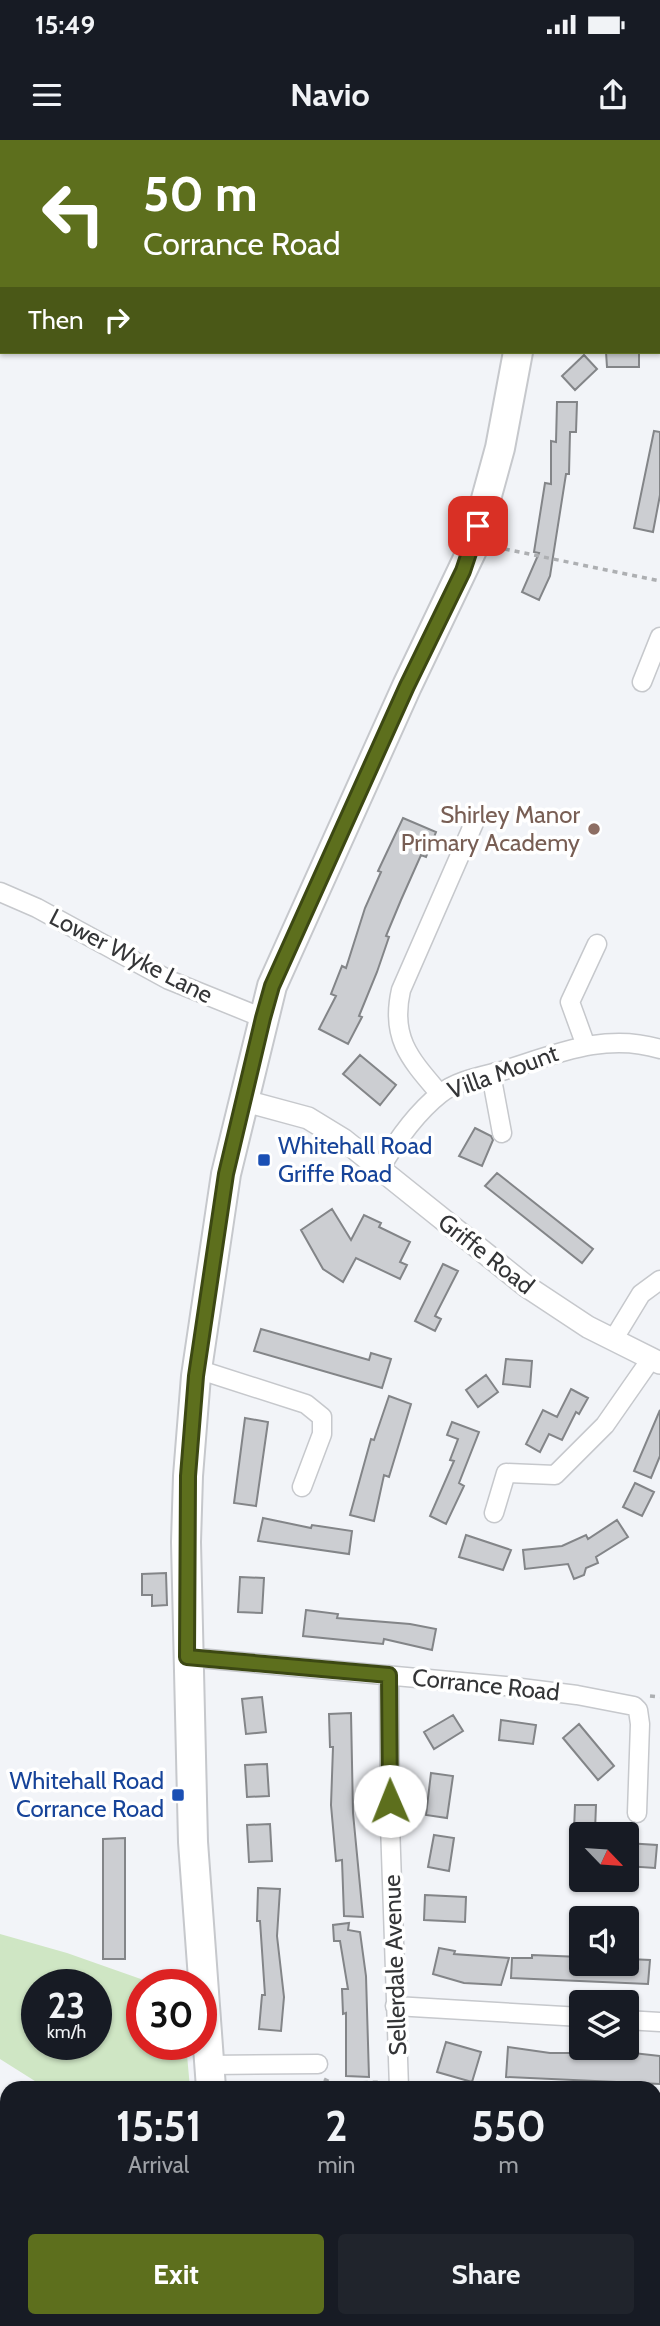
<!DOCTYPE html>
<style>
body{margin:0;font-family:Cabin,sans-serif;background:#20242c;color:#f1f3f6;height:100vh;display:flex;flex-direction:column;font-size:26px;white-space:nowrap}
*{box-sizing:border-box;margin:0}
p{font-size:23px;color:#9ea1a6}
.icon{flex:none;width:38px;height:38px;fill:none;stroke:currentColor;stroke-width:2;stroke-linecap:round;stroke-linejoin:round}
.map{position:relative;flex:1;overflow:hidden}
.drawer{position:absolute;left:0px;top:1941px;width:662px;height:247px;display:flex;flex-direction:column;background:#171b24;border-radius:21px 21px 0 0;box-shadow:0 2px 5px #0004}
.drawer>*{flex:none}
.banner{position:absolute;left:0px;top:0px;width:662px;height:214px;box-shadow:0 2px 5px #0004;background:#5d6f1d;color:#fff;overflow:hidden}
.needle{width:46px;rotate:115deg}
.buttons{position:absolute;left:569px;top:1682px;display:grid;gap:14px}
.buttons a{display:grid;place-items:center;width:70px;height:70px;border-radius:7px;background:#171b24;box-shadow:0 2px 5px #0004;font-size:35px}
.speed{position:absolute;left:21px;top:1829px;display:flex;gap:14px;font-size:35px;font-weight:700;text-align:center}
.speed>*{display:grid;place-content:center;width:91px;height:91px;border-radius:50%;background:#171b24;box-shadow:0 2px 5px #0004;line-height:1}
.speed small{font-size:18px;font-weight:400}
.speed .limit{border:10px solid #d22;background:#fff;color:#111}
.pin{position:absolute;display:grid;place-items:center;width:60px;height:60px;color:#fff;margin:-30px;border-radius:14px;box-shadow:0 4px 10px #0006}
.me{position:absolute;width:77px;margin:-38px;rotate:359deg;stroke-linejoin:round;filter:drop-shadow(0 0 5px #0008)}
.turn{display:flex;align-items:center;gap:24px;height:147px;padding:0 28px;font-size:32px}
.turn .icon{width:91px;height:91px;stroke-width:2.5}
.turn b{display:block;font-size:49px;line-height:60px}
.then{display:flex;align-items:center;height:66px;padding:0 28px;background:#0003;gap:14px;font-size:26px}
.eta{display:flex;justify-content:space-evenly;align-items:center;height:119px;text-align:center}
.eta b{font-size:42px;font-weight:700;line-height:49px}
.primary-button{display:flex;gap:14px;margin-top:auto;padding:14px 28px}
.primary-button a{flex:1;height:80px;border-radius:7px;background:#5d6f1d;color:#fff;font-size:28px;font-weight:700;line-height:80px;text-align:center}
.primary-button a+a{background:#20242c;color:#f1f3f6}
.status{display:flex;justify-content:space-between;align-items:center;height:49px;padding:0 35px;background:#171b24;direction:ltr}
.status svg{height:19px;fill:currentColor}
header{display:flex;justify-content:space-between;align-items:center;height:91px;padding:0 28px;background:#171b24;font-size:32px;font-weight:700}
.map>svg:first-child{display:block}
.green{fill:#cfe6c4;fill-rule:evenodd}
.building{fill:#ccced2;stroke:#838588;stroke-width:2}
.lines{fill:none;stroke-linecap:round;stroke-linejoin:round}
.minor-casing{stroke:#c6c8cc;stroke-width:21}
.tertiary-casing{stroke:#c6c8cc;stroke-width:24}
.trunk-casing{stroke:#c6c8cc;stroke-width:32}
.path{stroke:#adafb2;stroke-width:3.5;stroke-dasharray:5 5;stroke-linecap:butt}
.minor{stroke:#fff;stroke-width:18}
.tertiary{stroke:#fff;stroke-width:21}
.trunk{stroke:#fff;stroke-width:28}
.route-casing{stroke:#3c4813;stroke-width:18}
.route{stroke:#5d6f1d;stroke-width:12}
.education-dot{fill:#8d6e63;stroke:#fff;stroke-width:2.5}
.transit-dot{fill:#1a4fb4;stroke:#fff;stroke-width:2.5}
.labels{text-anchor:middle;stroke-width:7;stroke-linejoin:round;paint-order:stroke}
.education-label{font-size:24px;fill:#785e54;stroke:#fff;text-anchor:end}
.street-label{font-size:24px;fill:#343537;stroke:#fff}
.transit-label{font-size:24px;fill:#164399;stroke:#fff;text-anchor:start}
</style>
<div class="status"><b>15:49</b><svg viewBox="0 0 49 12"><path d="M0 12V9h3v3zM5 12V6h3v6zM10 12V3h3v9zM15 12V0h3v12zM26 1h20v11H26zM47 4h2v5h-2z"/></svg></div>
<header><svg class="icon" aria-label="menu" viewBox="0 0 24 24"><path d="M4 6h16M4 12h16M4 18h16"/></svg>Navio<svg class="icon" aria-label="share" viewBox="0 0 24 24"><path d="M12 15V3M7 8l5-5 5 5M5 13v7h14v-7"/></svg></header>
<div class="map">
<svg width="660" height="2186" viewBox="0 0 660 2186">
<rect width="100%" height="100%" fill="#f2f4f8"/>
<path class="green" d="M0 1794 67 1813 155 1844H142V1904H186L190 1948H46L0 1919ZM37 1844H96V1904H37Z"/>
<path class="building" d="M606 212H639V227H607Z
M584 215 597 229 575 250 562 236Z
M557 262H577L576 292H570L569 334H566L550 436 539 460 522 452 539 413 534 412 545 343 551 344V301L556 302Z
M654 291 660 292V355L653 392 634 388Z
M403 678 436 692 426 717 421 715 401 760 386 796 389 797 377 832 359 876 362 877 348 904 319 889 336 856 331 854 342 826 346 828 365 768 381 732 378 731Z
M360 915 396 945 380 965 343 934Z
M475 988 491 996 493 1000 482 1026 459 1016Z
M497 1033 593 1109 582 1123 485 1046Z
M332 1069 351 1100 364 1075 381 1083 379 1087 410 1102 400 1122 407 1125 400 1139 356 1118 343 1142 323 1129 301 1090Z
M443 1124 458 1131 435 1176 441 1179 435 1191 415 1181Z
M261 1189 369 1220 371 1213 391 1219 382 1248 254 1211Z
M506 1219 532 1221 530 1247 503 1244Z
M486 1235 498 1252 478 1267 466 1250Z
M571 1249 588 1258 579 1274 576 1272 562 1300 549 1294 540 1312 526 1304 543 1270 557 1277Z
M389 1256 411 1264 389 1337 384 1335 374 1381 350 1375 371 1299 374 1300Z
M660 1270V1316L651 1338 634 1331Z
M245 1278 268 1282 256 1366 234 1363Z
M452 1282 479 1292 459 1343 464 1346 446 1384 430 1376 454 1321 450 1320 458 1299 447 1295Z
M635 1343 654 1352 642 1376 623 1367Z
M263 1378 311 1388 312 1385 352 1391 349 1414 258 1401Z
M617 1380 628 1397 596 1417 598 1423 586 1428 584 1435 574 1439 568 1424 525 1429 523 1410 562 1406 586 1395 588 1399Z
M466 1395 511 1410 503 1430 459 1417Z
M166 1433 167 1465 152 1466V1455H142V1434Z
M240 1437 264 1438 262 1473 238 1472Z
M306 1470 338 1474 337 1478 410 1484 436 1489 432 1510 384 1499 383 1504 303 1496Z
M262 1557 266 1592 246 1594 242 1559Z
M351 1573 353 1673 363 1777 344 1776 342 1720 336 1721 331 1665 333 1607H330L329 1574Z
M453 1575 463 1591 434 1609 424 1592Z
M501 1580 536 1585 533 1604 499 1600Z
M579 1584 614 1626 598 1640 563 1598Z
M267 1624 269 1656 247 1657 245 1625Z
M431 1633 453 1636 447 1678 426 1675Z
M575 1665H596L595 1691 574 1690Z
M270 1684 272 1721 249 1722 247 1685Z
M434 1695 454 1698 449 1731 428 1727Z
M125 1698V1819H103V1699Z
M626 1703 657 1705 655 1728 626 1726Z
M258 1748 280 1749 277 1796 284 1857 281 1891 259 1889 262 1855H265L260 1781H257Z
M425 1755 466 1757 465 1782 424 1780Z
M349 1783 348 1790 360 1792 366 1836 369 1937 346 1936V1873L343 1874 342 1849H348L340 1801H334L333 1785Z
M439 1808 455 1811 454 1814 509 1818 501 1845 464 1843 433 1834Z
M532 1815 581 1817V1824H628L629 1819 650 1820 648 1844 511 1838 512 1818H532Z
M446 1902 481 1912 472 1942 437 1932Z
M508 1907 550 1913H633L660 1916V1944L506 1937Z"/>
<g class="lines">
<g class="minor-casing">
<path id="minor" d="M642 542 660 497
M0 752 37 768 169 840 263 878
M586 906 570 862 597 804
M491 934 502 993
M440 954C410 919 390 898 401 850L474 683
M380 1029C395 1003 416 973 440 954 457 940 483 936 505 930 556 914 606 892 660 909
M613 1200 641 1154 660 1140
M197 1229 306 1264 322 1277V1294L302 1347
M494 1373 506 1333 555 1335 605 1285 651 1219
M187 1517 505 1546 577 1555 634 1566 638 1570 640 1584 637 1673
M389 1535 390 1684 399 1948
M395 1866 581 1877
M626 1880 660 1882
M209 1925 318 1924
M654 2167 660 2173"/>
</g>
<g class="tertiary-casing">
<path id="tertiary" d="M245 961 308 978 344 1000 526 1146 588 1187 660 1223"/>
</g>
<g class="trunk-casing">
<path id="trunk" d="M523 0V2
M211 1948 193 1702 186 1402 188 1336 196 1236 226 1034 272 846 407 546 472 410 500 308 518 212
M225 2180 226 2186"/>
</g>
<path class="path" d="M495 407 660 441
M650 1556 660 1557
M324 1939 334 1944 381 1942
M487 2186 489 2182 499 2186
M506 2186 508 2180"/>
<use href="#minor" class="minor"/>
<use href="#tertiary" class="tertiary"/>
<use href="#trunk" class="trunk"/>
</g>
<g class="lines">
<g class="route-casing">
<path id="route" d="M390 1661 389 1535 187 1517 188 1336 196 1236 226 1034 263 878 272 846 407 546 463 431 478 386"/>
</g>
<use href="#route" class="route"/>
</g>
<circle class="education-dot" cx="594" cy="689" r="7"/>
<g class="transit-dot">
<rect x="257" y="1013" width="14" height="14" rx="3.5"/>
<rect x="171" y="1648" width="14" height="14" rx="3.5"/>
</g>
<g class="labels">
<g class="education-label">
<text x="580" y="683">Shirley Manor<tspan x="580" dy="28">Primary Academy</tspan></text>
</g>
<g class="street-label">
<text transform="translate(131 816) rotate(27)" y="8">Lower Wyke Lane</text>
<text transform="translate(503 932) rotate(-20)" y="8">Villa Mount</text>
<text transform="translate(486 1114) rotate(38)" y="8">Griffe Road</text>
<text transform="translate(486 1545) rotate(6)" y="8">Corrance Road</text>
<text transform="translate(395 1825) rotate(-92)" y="8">Sellerdale Avenue</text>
</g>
<g class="transit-label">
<text x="278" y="1014">Whitehall Road<tspan x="278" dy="28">Griffe Road</tspan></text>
<text x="164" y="1649" text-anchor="end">Whitehall Road<tspan x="164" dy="28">Corrance Road</tspan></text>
</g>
</g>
</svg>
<div class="buttons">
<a><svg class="needle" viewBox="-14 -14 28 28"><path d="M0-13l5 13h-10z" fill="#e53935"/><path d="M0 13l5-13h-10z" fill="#9ea1a6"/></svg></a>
<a><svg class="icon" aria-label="sound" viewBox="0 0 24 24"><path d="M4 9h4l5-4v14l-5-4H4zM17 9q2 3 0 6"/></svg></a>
<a><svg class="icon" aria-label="layers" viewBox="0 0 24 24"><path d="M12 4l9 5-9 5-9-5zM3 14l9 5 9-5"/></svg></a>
</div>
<div class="speed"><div>23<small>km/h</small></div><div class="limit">30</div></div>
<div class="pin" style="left:478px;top:386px;background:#d93025"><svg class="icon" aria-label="arrive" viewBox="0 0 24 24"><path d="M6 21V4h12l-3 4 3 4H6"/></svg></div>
<svg class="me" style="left:390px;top:1661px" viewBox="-20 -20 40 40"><circle r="19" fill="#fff"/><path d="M0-13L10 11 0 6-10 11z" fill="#5d6f1d"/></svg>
<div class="banner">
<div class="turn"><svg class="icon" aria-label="left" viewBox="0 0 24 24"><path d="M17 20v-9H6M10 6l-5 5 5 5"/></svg><div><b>50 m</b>Corrance Road</div></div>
<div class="then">Then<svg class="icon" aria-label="right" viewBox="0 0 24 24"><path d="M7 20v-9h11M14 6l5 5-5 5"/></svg></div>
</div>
<section class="drawer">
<div class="eta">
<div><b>15:51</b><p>Arrival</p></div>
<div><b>2</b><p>min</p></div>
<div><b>550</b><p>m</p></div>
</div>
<div class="primary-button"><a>Exit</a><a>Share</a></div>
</section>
</div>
